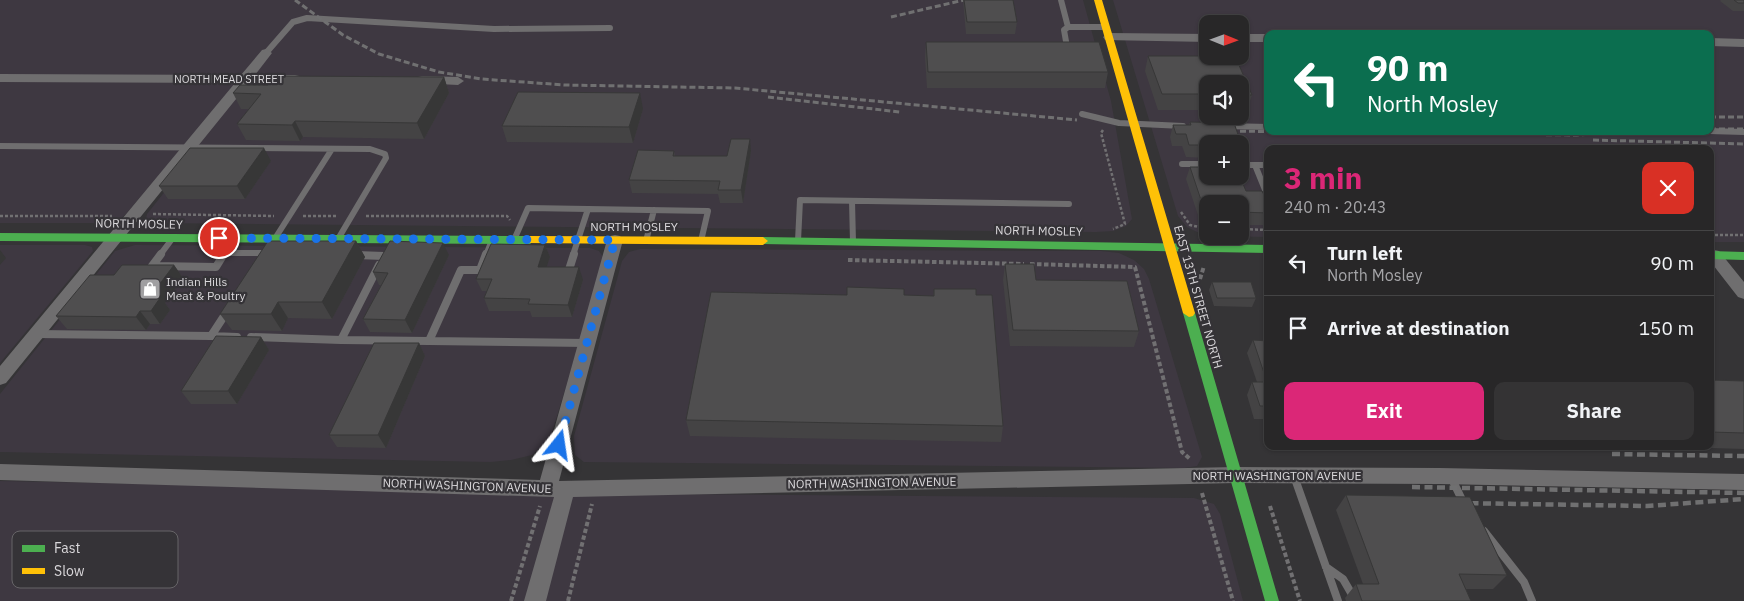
<!DOCTYPE html>
<meta charset="utf-8">
<style>
body{margin:0;font-family:"IBM Plex Sans",sans-serif;background:#343334;color:#f1f3f6;height:100vh;display:flex;flex-direction:column;font-size:19px;white-space:nowrap}
*{box-sizing:border-box;margin:0}
p{font-size:16px;color:#a5a5a8}
.icon{flex:none;width:28px;height:28px;fill:none;stroke:currentColor;stroke-width:2;stroke-linecap:round;stroke-linejoin:round}
.map{position:relative;flex:1;overflow:hidden}
.details{position:absolute;left:1264px;top:145px;width:450px;height:305px;display:flex;flex-direction:column;background:#282728;border-radius:10px;box-shadow:0 1px 4px #0004,0 0 0 1px #444445}
.details>*{flex:none}
.guide{position:absolute;left:1264px;top:30px;width:450px;height:105px;border-radius:10px;box-shadow:0 1px 4px #0004,0 0 0 1px #444445;background:#0b6e4f;color:#fff;overflow:hidden}
.needle{width:32px;rotate:91deg}
.tools{position:absolute;left:1199px;top:15px;display:grid;gap:10px}
.tools a{display:grid;place-items:center;width:50px;height:50px;border-radius:10px;background:#282728;box-shadow:0 1px 4px #0004,0 0 0 1px #444445;font-size:25px}
.pin{position:absolute;display:grid;place-items:center;width:42px;height:42px;color:#fff;margin:-21px;border:2px solid #fff;border-radius:50%;box-shadow:0 1px 5px #0007}
.me{position:absolute;width:55px;margin:-28px;rotate:15deg;stroke-linejoin:round;filter:drop-shadow(0 0 4px #0008)}
.turn{display:flex;align-items:center;gap:18px;height:105px;padding:0 20px;font-size:22px}
.turn .icon{width:65px;height:65px;stroke-width:2.5}
.turn b{display:block;font-size:35px;line-height:42px}
.round{display:grid;place-items:center;flex:none;width:52px;height:52px;border-radius:10px;background:#343334}
.headline{display:flex;align-items:center;justify-content:space-between;height:85px;padding:0 20px}
h1{font-size:30px;font-weight:700;line-height:38px;color:#db2777}
.action{display:flex;gap:10px;margin-top:auto;padding:10px 20px}
.action a{flex:1;height:58px;border-radius:10px;background:#db2777;color:#fff;font-size:20px;font-weight:700;line-height:58px;text-align:center}
.action a+a{background:#343334;color:#f1f3f6}
ul{padding:0;list-style:none}
li{display:flex;align-items:center;gap:15px;height:65px;padding:0 20px;border-top:1px solid #444445}
li div{flex:1}
li b{display:block;font-size:19px}
li em{font-style:normal}
.map>svg:first-child{display:block}
.built{fill:#3e3841;fill-rule:evenodd}
.lines{fill:none;stroke-linecap:round;stroke-linejoin:round}
.path-far1{stroke:#717072;stroke-width:2.5;stroke-dasharray:3 2;stroke-linecap:butt}
.path{stroke:#717072;stroke-width:4;stroke-dasharray:4.5 2.5;stroke-linecap:butt}
.lane-far1{stroke:#6f6e6f;stroke-width:6}
.lane{stroke:#6f6e6f;stroke-width:8}
.street{fill:#6f6e6f;fill-rule:evenodd}
.fast{fill:#4caf50;fill-rule:evenodd}
.slow{fill:#ffc107;fill-rule:evenodd}
.rail-far1{stroke:#707071;stroke-width:3;stroke-dasharray:6 3;stroke-linecap:butt}
.rail{stroke:#707071;stroke-width:4.5;stroke-dasharray:8 4.5;stroke-linecap:butt}
.wall{fill:#444344}
.shaded-wall{fill:#373737}
.building{fill:#4f4e4f;stroke:#373737}
.route{stroke:#1a73e8;stroke-width:9;stroke-dasharray:0 16.2}
.labels{text-anchor:middle;stroke-width:4.5;stroke-linejoin:round;paint-order:stroke}
.far-street-label{font-size:11px;fill:#dad8db;stroke:#353337}
.street-label{font-size:12px;fill:#dad8db;stroke:#353337}
.poi-label{font-size:12px;fill:#dad8db;stroke:#353337;text-anchor:start}
.key{fill:#353337;stroke:#676568;stroke-width:1}
.key-label{font-size:14px;fill:#dad8db}
</style>
<div class="map">
<svg width="1744" height="601" viewBox="0 0 1744 601">
<rect width="100%" height="100%" fill="#353436"/>
<path class="built" d="M0 0H1083L1111 101 1132 219 1126 226 1113 231 1096 232 150 223 146 219 147 214 198 150H180L126 214 118 221 108 223H0Z
M1113 0H1744V242H1710V149H1268L1267 237 1214 236H1240V204H1208L1207 236 1195 231 1187 227 1178 216ZM1208 24H1240V56H1208ZM1268 34H1710V131H1268ZM1208 84H1240V116H1208ZM1208 144H1240V176H1208Z
M0 245H85L92 247 93 251 0 363Z
M135 245 590 248 599 251 603 257V265L550 439 532 455 511 460 491 462 0 452V394L115 251Z
M640 249 1101 251 1119 253 1134 260 1144 269 1149 279 1202 457 1197 466 1184 468 584 462 575 455 574 436 622 261 629 252Z
M0 481 650 494 1194 498 1214 504 1220 514 1243 601H0Z"/>
<g class="lines">
<path class="path-far1" d="M1103 130 1101 133 1125 224 1113 229
M1181 212 1190 225 1208 229
M153 214 274 216
M0 216H112
M303 216H337
M366 216H507L510 220
M1240 229 1268 230
M1710 235H1744"/>
<path class="path" d="M848 260 1024 264
M1030 264 1135 267 1182 452 1190 459
M1200 279 1204 266
M1202 493 1233 601
M1270 506 1300 601
M511 601 540 506
M568 601 592 504"/>
<path class="lane-far1" d="M1061 0 1068 27
M1071 49 1067 47 1064 30 1068 27H1106
M266 53 293 22 307 18 494 29 610 28
M1082 114 1119 123 1183 126
M1225 126 1268 127
M1709 131 1744 132
M0 146 370 149 385 154 386 158 338 239
M1182 164H1208
M1240 165H1255L1268 197
M1255 165H1268
M852 201 853 242
M274 240 332 149
M514 240 528 208 708 211 701 241
M646 241 654 210
M798 241 800 200 1069 204
M225 253H269
M160 255 172 239
M224 255 235 238
M356 255H365
M486 255 492 240
M573 255 588 209"/>
<path class="lane" d="M161 254 152 266 216 267 224 254
M356 255 384 256
M567 276 574 254
M228 310 211 336 237 337
M36 334 211 336
M251 337 341 340 379 265
M341 340 429 341 461 270H480L486 254
M429 341 587 343
M1294 476 1338 601
M1451 477 1464 504
M1484 531 1524 582 1532 601
M1326 567 1343 579 1354 598"/>
<path class="street" d="M1109 33 1208 34V42L1105 40 1103 37Z
M1240 34H1268V42H1240Z
M1710 38 1744 39V47L1710 46Z
M266 49 272 53 255 75H295L299 76 301 79 299 82 249 83 6 383 0 385V366L235 83 0 82V74L241 75 262 50Z
M422 76 458 77 464 81 458 85 418 83 416 80 418 77Z
M615 235 620 236 623 240 559 481 1236 467 1440 468 1744 474V490L1440 484 1236 483 573 497 546 601H524L554 497 0 480V464L540 480 607 240 610 236Z
M1714 250 1719 251 1744 282V299L1738 297 1710 261V251Z"/>
<path class="fast" d="M0 233 530 236 535 240 530 244 0 241Z
M763 237 1268 245V253L759 244 758 241 759 238Z
M1710 251 1744 252V260L1710 259Z
M1189 309 1195 313 1279 601H1265L1183 313Z"/>
<path class="slow" d="M1094 0H1102L1195 313 1193 316 1189 317 1183 313Z
M530 236 763 237 768 241 763 245 526 243 525 240 526 237Z"/>
<path class="rail-far1" d="M295 0 343 35 379 54 439 72 481 79 565 85 735 88 1077 120
M891 17 964 0
M768 97 900 112
M1710 117H1744
M1710 129H1744
M1222 131 1577 135 1637 131
M1593 140 1744 144"/>
<path class="rail" d="M1612 454 1744 456
M1412 487 1744 493
M1458 503 1647 506 1744 499"/>
</g>
<path class="wall" d="M963 0H1013L1017 22 1015 34H966Z
M1721 0H1744V11H1733L1720 1Z
M926 42 1108 72 1105 88H927L925 57Z
M1200 53H1208V56H1235L1252 95 1247 110H1240V84H1208V110H1158L1145 71 1148 56H1199Z
M444 77 449 93 424 139 303 137 300 141 246 140 237 124 249 109H241L233 93 268 85Z
M643 109 633 143 507 142 502 126Z
M1190 122 1234 123 1242 146 1240 151V144H1208V158L1186 157 1182 146H1172L1170 137 1173 125H1189Z
M674 151 675 156H727L751 151 743 203H720L718 194 632 193 629 180Z
M271 161 245 199H168L159 186Z
M1190 167 1235 184 1268 203V222L1266 225H1240V204H1208V225L1201 224 1186 179Z
M356 241 365 257 332 319 288 318 282 331 232 330 220 314Z
M545 245 550 257 546 267 583 280 572 317H532L530 311H489L484 298 487 291H482L476 279Z
M449 255 412 333 370 332 363 319 381 285H379L373 272Z
M1005 264 1139 331 1134 347 1010 346 1003 280Z
M174 265 183 278 165 303 170 310 160 324H150L146 330 67 329 56 316 114 275Z
M1212 282 1256 298 1252 307 1214 306 1209 290Z
M934 289 976 295 1003 426 1001 442 690 436 686 420 904 295 933 296Z
M261 337 269 350 237 404H191L181 391Z
M1253 340 1268 341V419H1254L1247 395 1252 382H1257L1247 353Z
M419 343 425 356 386 448 337 447 329 435Z
M1710 380 1744 381V449L1679 447V446H1710Z
M1346 495 1507 575 1493 589H1466L1471 601H1346L1345 598 1356 584H1363L1336 510Z"/>
<path class="shaded-wall" d="M444 77 449 93 424 139 417 123Z
M640 93 643 109 633 143 629 127Z
M295 121 303 137 300 141 292 125Z
M750 139 751 151 743 203 741 190Z
M264 148 271 161 245 199 237 186Z
M356 241 365 257 332 319 322 302Z
M443 243 449 255 412 333 405 320Z
M545 245 550 257 542 280 538 267Z
M0 250 6 258 0 265Z
M174 265 183 278 165 303 170 310 160 324 151 311 150 297Z
M579 267 583 280 572 317 568 305Z
M278 302 288 318 282 331 271 314Z
M140 311 150 324 146 330 136 317Z
M261 337 269 350 237 404 228 391Z
M419 343 425 356 386 448 378 435Z"/>
<path class="building" d="M964 0H1013L1017 22H967Z
M1734 0H1744V3H1738Z
M1551 33 1566 34H1539Z
M926 42H1099L1108 72H928Z
M1200 53H1208V56H1235L1252 95H1240V84H1208V94H1162L1148 56H1201Z
M275 76 444 77 417 123 295 121 292 125 237 124 261 94 233 93 240 85H268Z
M518 92 640 93 629 127 502 126Z
M1190 122 1234 123 1242 146H1240V144H1208V145H1189L1186 134H1176L1173 125H1191Z
M731 139H750L741 190H718L720 181 629 180 638 150 674 151 673 156H727Z
M190 148H264L237 186H159Z
M1190 167H1208V176H1232L1235 184H1243L1246 191H1262L1268 203V213L1240 212V204H1208V212H1205Z
M268 241H356L322 302H278L271 314H220Z
M390 241 443 243 405 320 363 319 388 273 373 272Z
M491 244 545 245 538 267H579L568 305 528 304 530 299 484 298 492 279H476Z
M1005 264H1034L1036 280 1127 281 1139 331 1013 330Z
M122 265H174L150 297 160 298 151 311H140L136 317 56 316 90 275H114Z
M1212 282H1251L1256 298H1217Z
M847 287 904 289V295L934 296V289H976V295H992L1003 426 686 420 711 292 847 295Z
M216 336 261 337 228 391H181Z
M1253 340 1268 341V406H1260L1252 382H1267Z
M374 343H419L378 435H329Z
M1710 380 1744 381V433L1710 432Z
M1346 495 1470 497 1507 575 1459 574 1471 601H1362L1356 584H1379Z"/>
<g class="lines">
<path class="route" d="M219 238 615 240 559 445"/>
</g>
<defs>
<g id="shop-square" transform="scale(1.125)"><rect x="-9" y="-9" width="18" height="18" rx="4" fill="#a09fa1" stroke="#353337"/><path d="M-5-2.5h2.3a2.7 3.5 0 0 1 5.4 0H5L5.5 6h-11ZM-1.5-2.5h3a1.5 2.3 0 0 0-3 0Z" fill="#fff"/></g>
</defs>
<g fill-rule="evenodd">
<use href="#shop-square" x="150" y="289"/>
</g>
<g class="labels">
<g class="far-street-label">
<text x="229" y="83">NORTH MEAD STREET</text>
</g>
<g class="street-label">
<text transform="translate(139 224) rotate(1)" y="4">NORTH MOSLEY</text>
<text x="634" y="231">NORTH MOSLEY</text>
<text transform="translate(1039 231) rotate(1)" y="4">NORTH MOSLEY</text>
<text transform="translate(1198 297) rotate(74)" y="4">EAST 13TH STREET NORTH</text>
<text x="1277" y="480">NORTH WASHINGTON AVENUE</text>
<text transform="translate(872 483) rotate(-1)" y="4">NORTH WASHINGTON AVENUE</text>
<text transform="translate(467 486) rotate(2)" y="4">NORTH WASHINGTON AVENUE</text>
</g>
<g class="poi-label">
<text x="166" y="286">Indian Hills<tspan x="166" dy="14">Meat &amp; Poultry</tspan></text>
</g>
</g>
<rect x="12" y="531" width="166" height="57" rx="8" class="key"/>
<rect x="22" y="545" width="23" height="7" fill="#4caf50"/>
<rect x="22" y="568" width="23" height="6" fill="#ffc107"/>
<g class="key-label">
<text x="54" y="553">Fast</text>
<text x="54" y="576">Slow</text>
</g>
</svg>
<div class="tools">
<a><svg class="needle" viewBox="-14 -14 28 28"><path d="M0-13l5 13h-10z" fill="#e53935"/><path d="M0 13l5-13h-10z" fill="#a5a5a8"/></svg></a>
<a><svg class="icon" aria-label="sound" viewBox="0 0 24 24"><path d="M4 9h4l5-4v14l-5-4H4zM17 9q2 3 0 6"/></svg></a>
<a>+</a>
<a>−</a>
</div>
<div class="pin" style="left:219px;top:238px;background:#d93025"><svg class="icon" aria-label="arrive" viewBox="0 0 24 24"><path d="M6 21V4h12l-3 4 3 4H6"/></svg></div>
<svg class="me" style="left:559px;top:445px" viewBox="-20 -20 40 40"><path d="M0-17L14 15 0 8-14 15z" fill="#1a73e8" stroke="#fff" stroke-width="4"/></svg>
<div class="guide">
<div class="turn"><svg class="icon" aria-label="left" viewBox="0 0 24 24"><path d="M17 20v-9H6M10 6l-5 5 5 5"/></svg><div><b>90 m</b>North Mosley</div></div>
</div>
<section class="details">
<div class="headline"><div><h1>3 min</h1><p>240 m · 20:43</p></div><a class="round" style="background:#d93025;color:#fff"><svg class="icon" aria-label="close" viewBox="0 0 24 24"><path d="M6 6l12 12M18 6L6 18"/></svg></a></div>
<ul>
<li><svg class="icon" aria-label="left" viewBox="0 0 24 24"><path d="M17 20v-9H6M10 6l-5 5 5 5"/></svg><div><b>Turn left</b><p>North Mosley</p></div><em>90 m</em></li>
<li><svg class="icon" aria-label="arrive" viewBox="0 0 24 24"><path d="M6 21V4h12l-3 4 3 4H6"/></svg><div><b>Arrive at destination</b></div><em>150 m</em></li>
</ul>
<div class="action"><a>Exit</a><a>Share</a></div>
</section>
</div>
